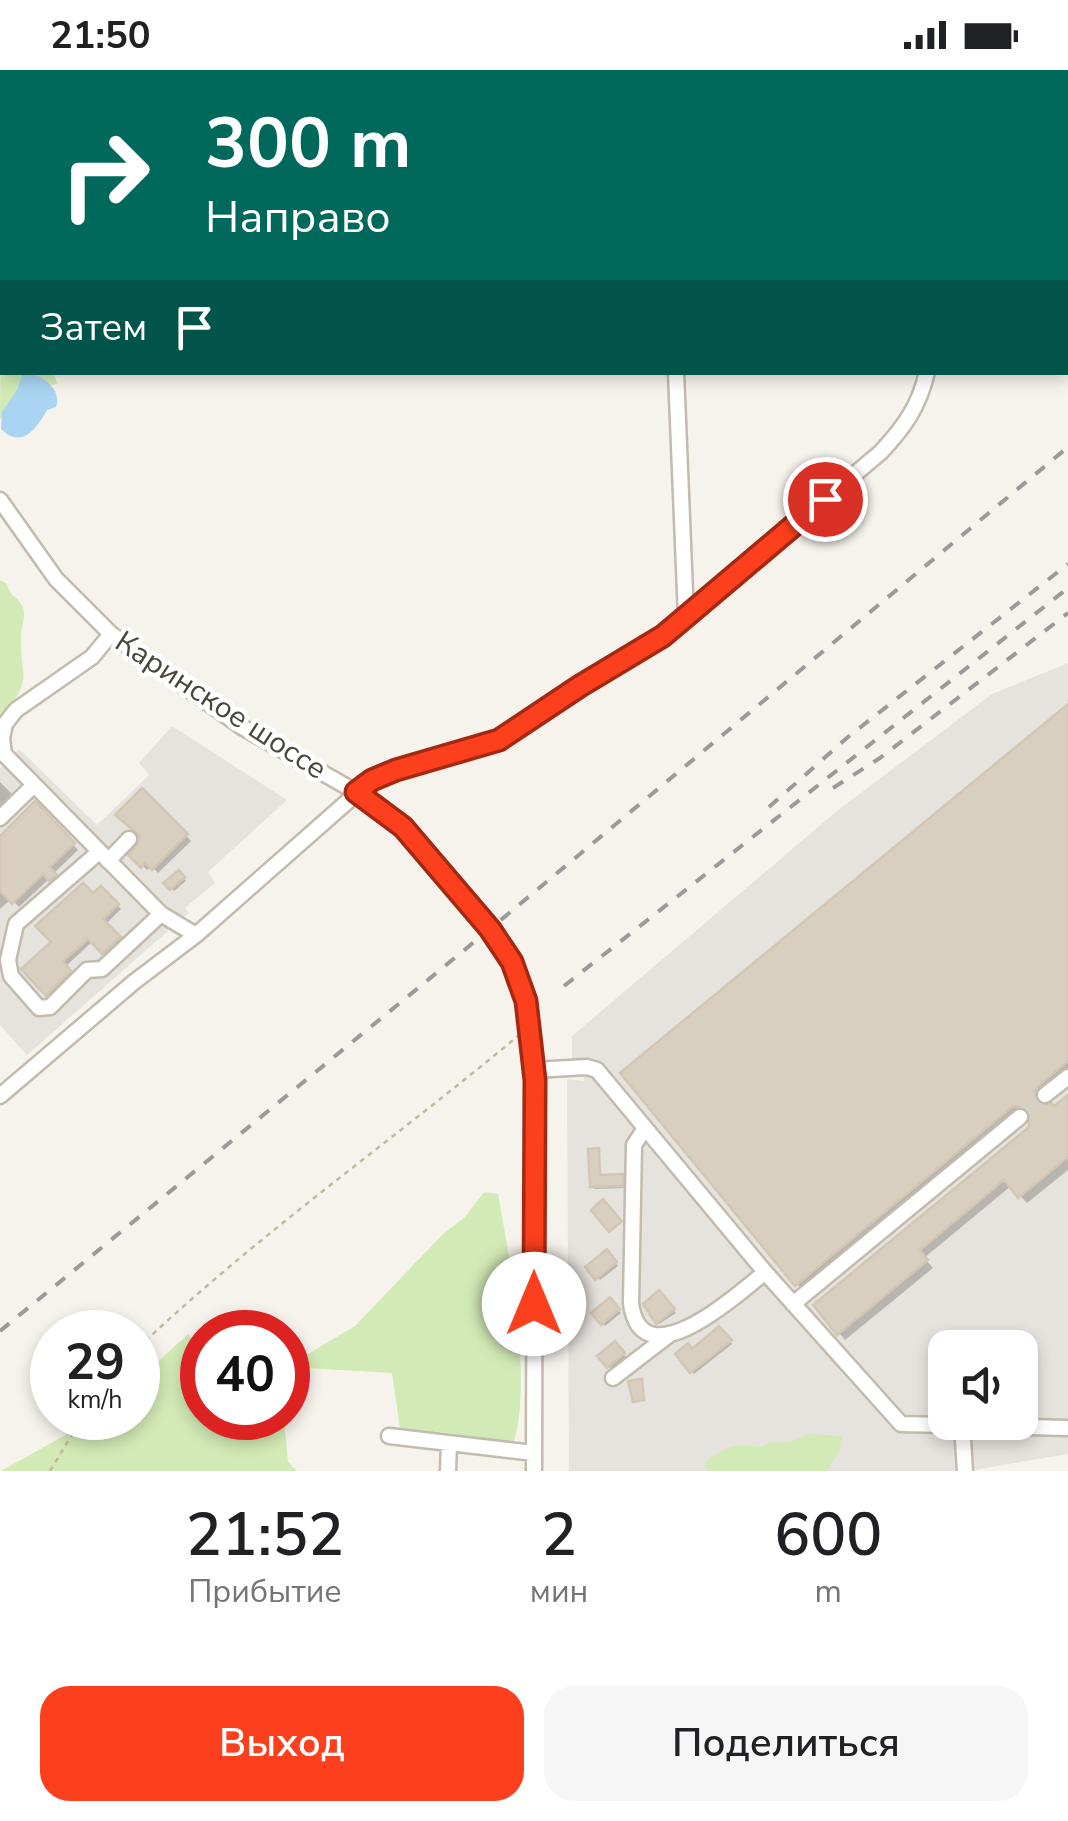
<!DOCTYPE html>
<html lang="ru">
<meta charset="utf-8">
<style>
body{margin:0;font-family:"Nunito Sans",sans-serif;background:#f6f6f6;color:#202124;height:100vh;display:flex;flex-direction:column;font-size:38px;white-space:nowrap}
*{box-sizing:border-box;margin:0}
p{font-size:32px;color:#757577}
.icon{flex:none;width:55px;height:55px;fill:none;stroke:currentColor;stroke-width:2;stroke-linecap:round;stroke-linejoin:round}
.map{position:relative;height:1401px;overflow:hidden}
.drawer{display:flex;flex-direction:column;background:#fff;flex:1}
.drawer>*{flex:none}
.hud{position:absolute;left:0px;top:0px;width:1070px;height:305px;box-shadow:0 5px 15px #0003;background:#00695c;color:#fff;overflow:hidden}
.controls{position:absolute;left:928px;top:1260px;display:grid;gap:20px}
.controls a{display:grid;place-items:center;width:110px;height:110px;border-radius:20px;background:#fff;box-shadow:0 5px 15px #0003;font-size:50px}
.speed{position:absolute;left:30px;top:1240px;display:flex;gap:20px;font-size:50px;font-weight:700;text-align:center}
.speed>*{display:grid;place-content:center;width:130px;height:130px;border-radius:50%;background:#fff;box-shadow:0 5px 15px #0003;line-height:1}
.speed small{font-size:25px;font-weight:400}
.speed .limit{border:15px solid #d22;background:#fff;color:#111}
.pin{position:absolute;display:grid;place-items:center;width:85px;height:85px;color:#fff;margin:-42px;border:5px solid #fff;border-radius:50%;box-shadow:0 2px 10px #0007}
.me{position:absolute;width:110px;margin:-55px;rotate:0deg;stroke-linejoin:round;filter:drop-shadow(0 0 8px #0008)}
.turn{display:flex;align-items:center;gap:35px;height:210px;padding:0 40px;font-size:45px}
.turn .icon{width:130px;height:130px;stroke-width:2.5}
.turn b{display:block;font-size:70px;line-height:85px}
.then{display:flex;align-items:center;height:95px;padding:0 40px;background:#0003;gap:20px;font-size:38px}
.eta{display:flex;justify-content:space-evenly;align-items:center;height:170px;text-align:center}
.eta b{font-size:60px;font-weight:600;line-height:70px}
.button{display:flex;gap:20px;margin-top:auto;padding:20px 40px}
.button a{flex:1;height:115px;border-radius:30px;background:#fc3f1d;color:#fff;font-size:40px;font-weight:600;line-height:115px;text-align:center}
.button a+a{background:#f6f6f6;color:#202124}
.status{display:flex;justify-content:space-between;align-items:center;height:70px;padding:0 50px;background:#fff;direction:ltr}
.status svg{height:28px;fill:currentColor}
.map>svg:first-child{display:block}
.industrial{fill:#e6e2dd;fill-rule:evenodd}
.green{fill:#d2eab5}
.water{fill:#a9d4f2}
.shadow{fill:#0003}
.building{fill:#d8cfc1;stroke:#d3c7b4;stroke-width:2.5}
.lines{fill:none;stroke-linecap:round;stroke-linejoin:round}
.minor-tunnel{stroke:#d4d0c8;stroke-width:14;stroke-dasharray:14 7;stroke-linecap:butt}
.minor-casing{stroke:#c2bbae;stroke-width:19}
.path{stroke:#c4b79f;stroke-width:2.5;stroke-dasharray:5 5;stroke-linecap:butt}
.minor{stroke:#fff;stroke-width:14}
.rail{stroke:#9a9a9a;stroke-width:4;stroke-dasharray:12 12;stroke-linecap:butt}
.route-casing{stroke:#a42913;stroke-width:25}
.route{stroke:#fc3f1d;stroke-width:18}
.labels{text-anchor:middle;stroke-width:9;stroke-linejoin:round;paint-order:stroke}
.street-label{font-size:30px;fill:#4b4439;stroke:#fff}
</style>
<div class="status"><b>21:50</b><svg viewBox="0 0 49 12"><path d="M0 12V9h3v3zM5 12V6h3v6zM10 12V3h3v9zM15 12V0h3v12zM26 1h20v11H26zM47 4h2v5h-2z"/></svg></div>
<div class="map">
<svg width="1068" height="1401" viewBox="0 0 1068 1401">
<rect width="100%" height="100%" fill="#f6f3ec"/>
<path class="industrial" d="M1068 593V1384L968 1401H569L567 1009 584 1011 583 993 572 992V966L837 741 992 624ZM945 1278H1020V1352H945Z
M172 656 287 730 208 802 215 813 185 838 189 843 168 857V861L27 985 0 955V698L19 679 97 755 149 705 139 693Z"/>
<path class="green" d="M2 77V302L54 303 57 314 47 315 0 349Z
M0 510 7 514C10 526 15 525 21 534 28 544 21 555 21 566 20 612 35 607 0 648Z
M484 1122 498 1124C510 1190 533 1312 513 1375L458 1364 400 1358 392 1303 306 1298 295 1300 288 1313V1296L355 1256 442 1165 465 1147Z
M188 1264 202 1281V1348H284L288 1392 297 1401H1L96 1348H138V1310Z
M808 1364 842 1366 840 1380 827 1401H707L705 1393C723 1376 738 1373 762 1377L767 1373 791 1372Z"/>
<path class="water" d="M23 303C40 302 63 319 56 337L47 340C36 360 21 379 1 359L2 342 17 320Z"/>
<path class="shadow" d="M1068 638V1003L1044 1023 1040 1034 1054 1040 1068 1029V1100L1027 1133 1011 1116 924 1188 933 1198 845 1270 839 1263 1032 1059 1030 1044 1020 1043 803 1221 797 1214Z
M0 712 14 726 0 739Z
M142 721 191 771 158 803 152 796 147 800 132 785 143 772 141 765 118 745Z
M35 735 78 780 53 804 60 811 57 815 50 808 19 837 11 829 0 839V769Z
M179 803 186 811 174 821 167 813Z
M101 819 121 839 105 855 123 873 108 886 93 871 65 897 73 906 51 928 25 899 54 872Z
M598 1081 602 1108 622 1107 624 1118 595 1119 592 1116Z
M607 1183 618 1196 600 1210 588 1197Z
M659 1224 676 1243 659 1254 657 1252Z
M610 1230 621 1243 605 1256 594 1243Z
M719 1259 732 1274 694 1304 678 1285 692 1282Z
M615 1275 626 1287 611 1299 600 1287Z"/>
<path class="building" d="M1068 634V991L1038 1016 1034 1026 1040 1034 1052 1033 1054 1036 1068 1025V1087L1018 1128 1004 1110 920 1180 928 1190 837 1265 813 1235 1029 1057V1041L1023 1037H1012L795 1216 620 1003Z
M142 718 188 764 152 800 145 793 141 798 128 785 140 771 139 765 115 745Z
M35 731 75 773 50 797 57 805 49 811 43 804 12 834 0 821V766Z
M179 800 185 807 170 820 163 813Z
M83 813 93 823 101 816 119 834 103 849 121 867 102 884 88 869 63 891 71 901 46 926 21 899 51 872 35 856Z
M599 1078 600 1105 623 1104V1116L590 1117 588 1079Z
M603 1129 622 1151 609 1162 591 1140Z
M607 1179 617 1192 595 1210 585 1197Z
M659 1220 675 1239 656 1254 643 1234Z
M610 1227 620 1239 601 1255 591 1243Z
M719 1256 732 1270 690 1303 675 1284 688 1273 692 1279Z
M615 1271 625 1283 607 1298 597 1286Z
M642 1309 644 1330 633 1332 628 1311Z"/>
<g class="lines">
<path class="minor-tunnel" d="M1020 1047 1045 1025"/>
<g class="minor-casing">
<path id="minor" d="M664 0V2
M915 0V2
M1029 2V0
M1068 243V242
M676 302 686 547
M0 430 56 509 111 564 242 657 356 722 403 757 490 859 512 892 527 931 535 1009 534 1401
M111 564 92 587 16 640 5 654 2 668 4 684 161 844 196 865
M0 748 33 716
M99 782 16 854 8 890 11 906 39 938 50 937 87 900 102 899 161 844
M108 791 129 769
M534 1000 587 997 597 1000 765 1202 901 1354 1068 1358
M1045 1025 1068 1007
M0 1026 134 912 196 865 372 710 396 700 499 670 663 566 881 382C904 357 919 337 927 302
M645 1058 634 1075 631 1233C641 1312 739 1224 765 1202
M793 1234 1020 1047
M613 1308 669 1265
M962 1355 965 1401
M389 1366 534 1383
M448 1401 449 1373"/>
</g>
<path class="path" d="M138 1278C257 1165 392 1071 518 966
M50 1401 82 1348"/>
<use href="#minor" class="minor"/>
<path class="rail" d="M833 718 880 688 1068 543
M769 737 848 667 1068 494
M564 916 1068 518
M0 1261 490 859 1068 377"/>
</g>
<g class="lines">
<g class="route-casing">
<path id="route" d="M534 1234 535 1010 526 931 512 892 490 859 403 757 356 722 372 710 396 700 499 670 580 616 663 566 825 429"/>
</g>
<use href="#route" class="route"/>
</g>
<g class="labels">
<g class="street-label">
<text transform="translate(221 635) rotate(33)" y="10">Каринское шоссе</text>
</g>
</g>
</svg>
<div class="controls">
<a><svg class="icon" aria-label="sound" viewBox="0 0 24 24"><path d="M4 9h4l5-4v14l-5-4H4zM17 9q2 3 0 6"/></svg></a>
</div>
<div class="speed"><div>29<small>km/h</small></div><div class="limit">40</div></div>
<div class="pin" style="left:825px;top:429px;background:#d93025"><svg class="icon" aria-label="arrive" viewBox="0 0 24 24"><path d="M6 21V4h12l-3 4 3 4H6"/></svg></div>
<svg class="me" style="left:534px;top:1234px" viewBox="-20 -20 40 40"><circle r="19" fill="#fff"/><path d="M0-13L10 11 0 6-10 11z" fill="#fc3f1d"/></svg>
<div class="hud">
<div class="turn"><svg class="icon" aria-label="right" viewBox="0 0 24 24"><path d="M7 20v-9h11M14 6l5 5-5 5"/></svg><div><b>300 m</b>Направо</div></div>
<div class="then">Затем<svg class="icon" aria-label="arrive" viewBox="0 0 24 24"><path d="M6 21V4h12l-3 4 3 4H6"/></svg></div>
</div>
</div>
<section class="drawer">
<div class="eta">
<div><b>21:52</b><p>Прибытие</p></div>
<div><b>2</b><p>мин</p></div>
<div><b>600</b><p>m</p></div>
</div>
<div class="button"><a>Выход</a><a>Поделиться</a></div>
</section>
